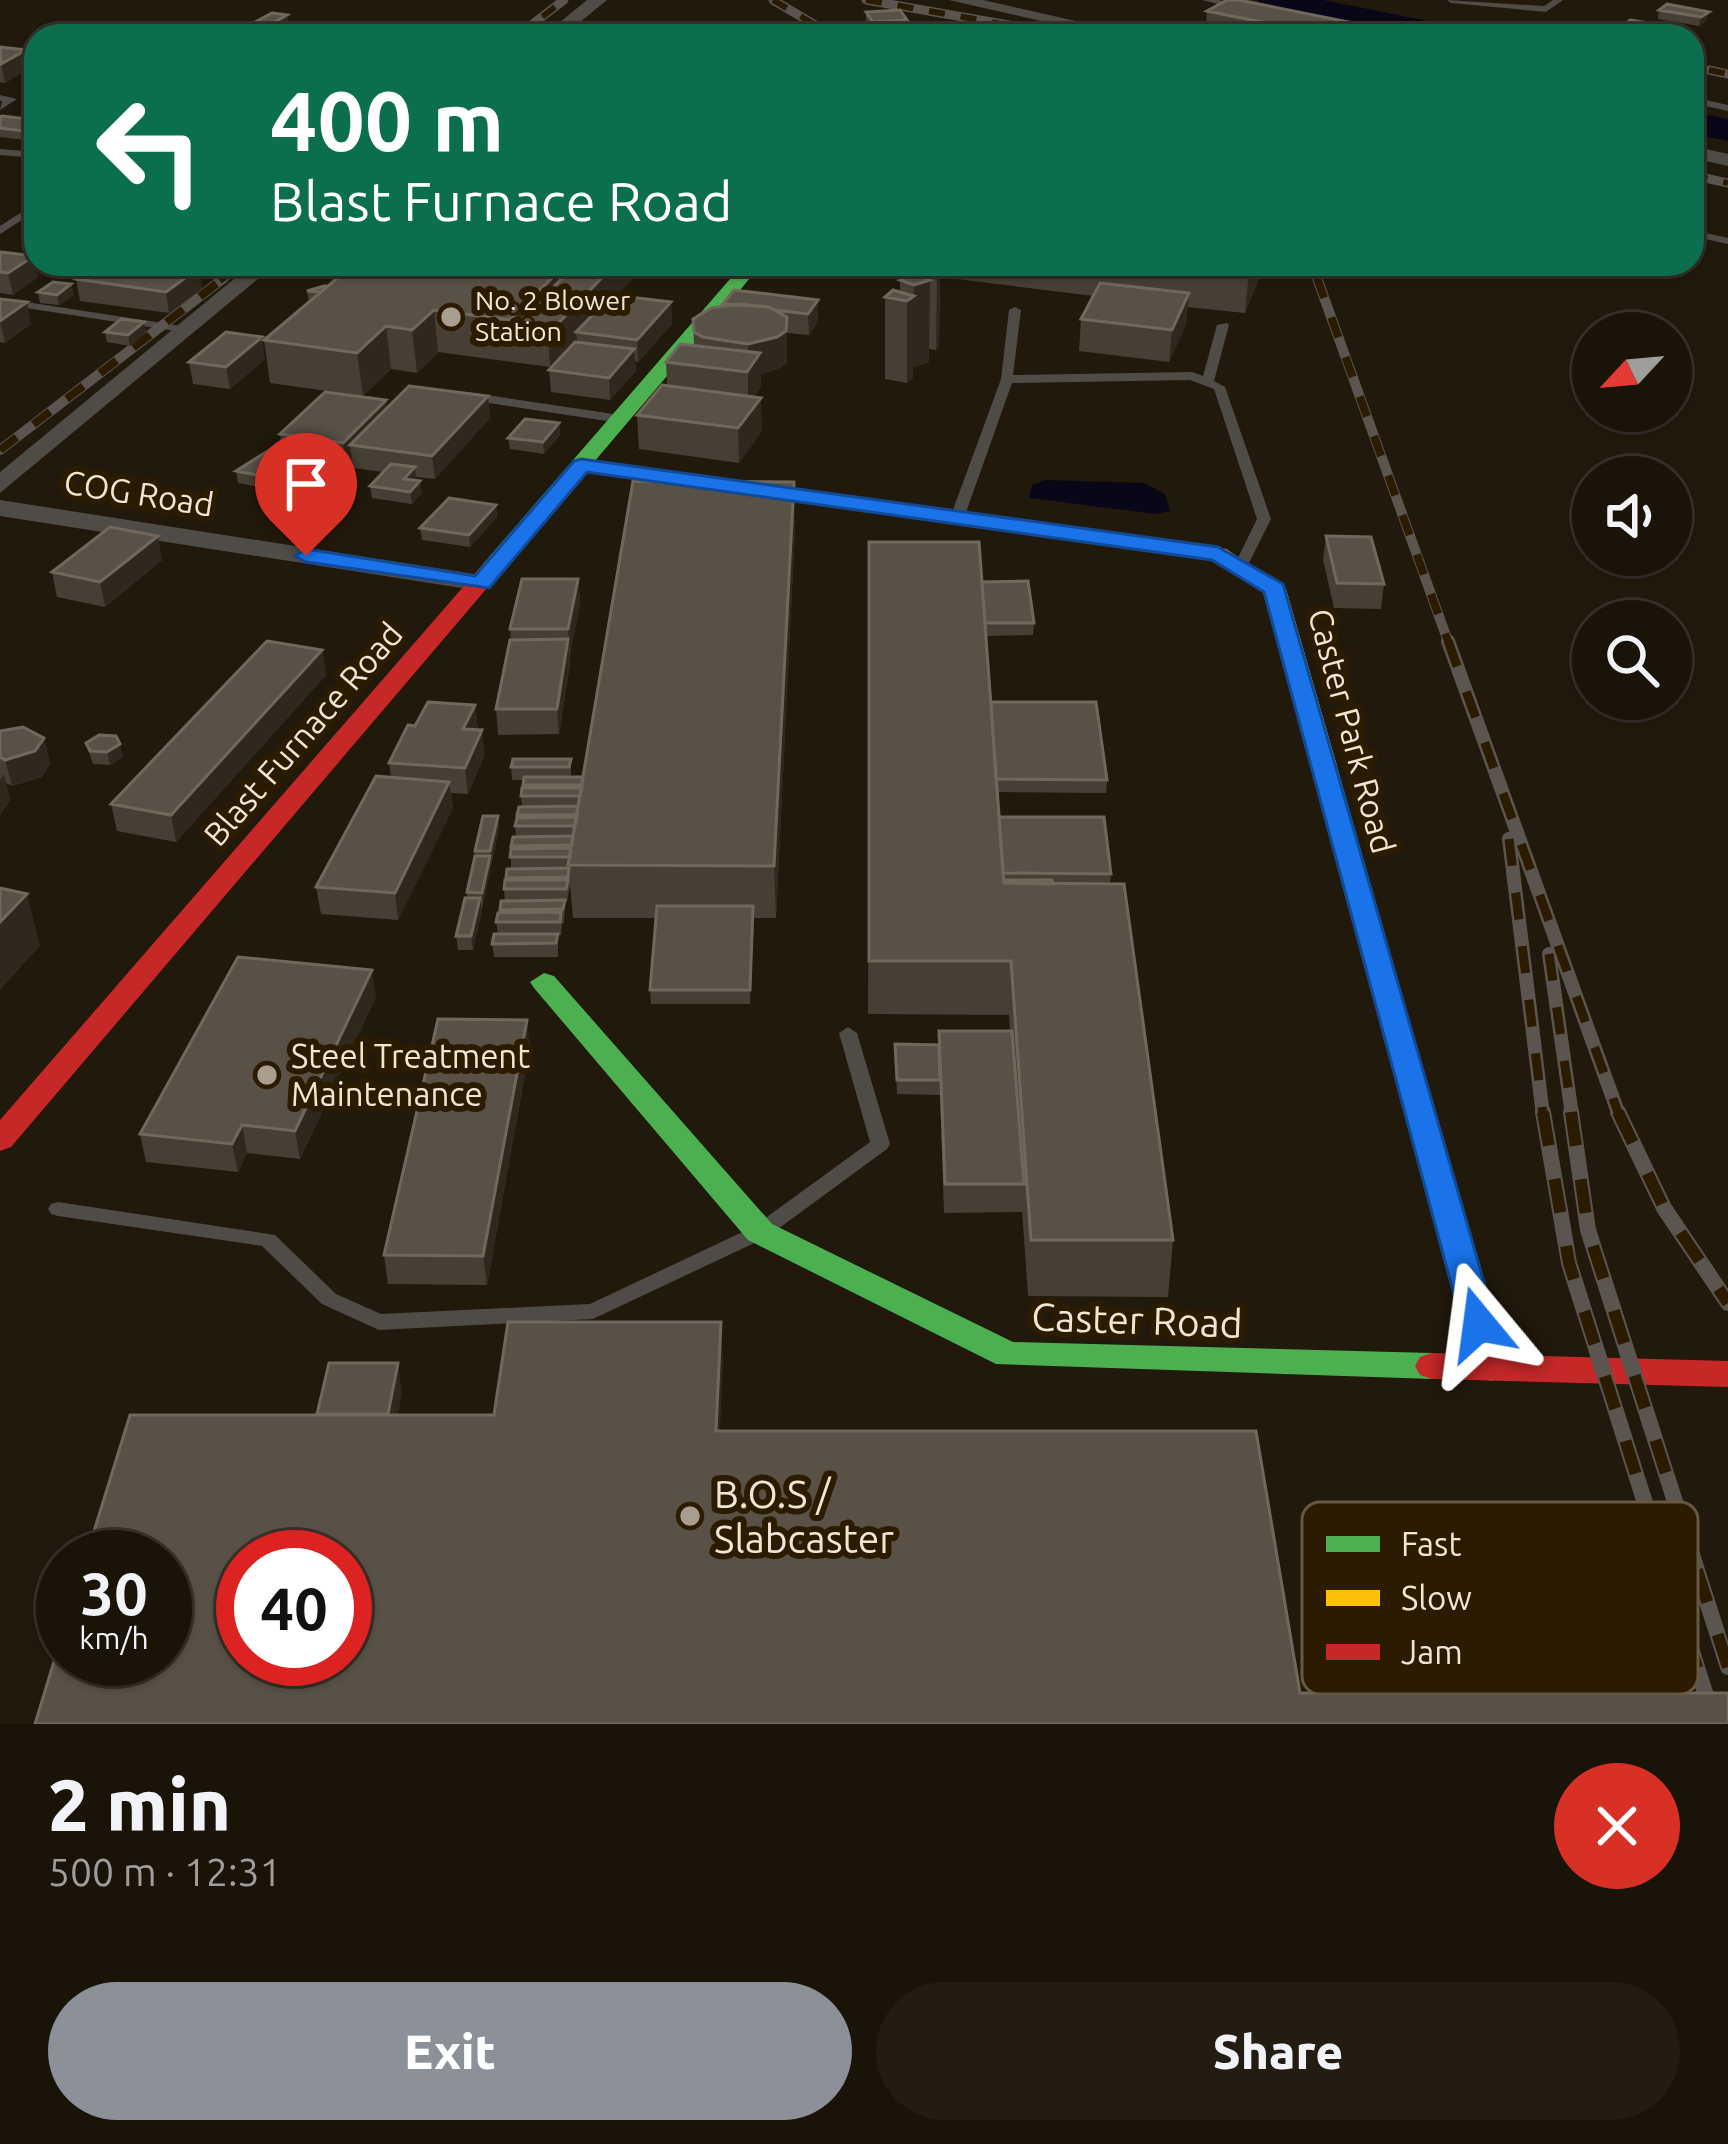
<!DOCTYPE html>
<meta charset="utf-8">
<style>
body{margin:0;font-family:Ubuntu,sans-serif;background:#221c12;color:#f1f3f6;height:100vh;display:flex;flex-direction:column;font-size:45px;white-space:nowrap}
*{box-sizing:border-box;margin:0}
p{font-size:39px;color:#9f9e9c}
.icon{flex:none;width:66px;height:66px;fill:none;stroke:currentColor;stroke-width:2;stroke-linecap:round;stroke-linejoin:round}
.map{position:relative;height:1724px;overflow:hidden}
.side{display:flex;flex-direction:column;background:#191308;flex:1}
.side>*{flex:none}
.hud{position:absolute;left:24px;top:24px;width:1680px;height:252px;border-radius:36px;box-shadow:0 3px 9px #0004,0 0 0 3px #373229;background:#0b6e4f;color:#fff;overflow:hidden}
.needle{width:78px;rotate:244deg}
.controls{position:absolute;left:1572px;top:312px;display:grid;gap:24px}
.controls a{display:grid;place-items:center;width:120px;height:120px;border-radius:50%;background:#191308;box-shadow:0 3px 9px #0004,0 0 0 3px #373229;font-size:60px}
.speed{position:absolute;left:36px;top:1530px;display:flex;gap:24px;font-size:60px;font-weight:700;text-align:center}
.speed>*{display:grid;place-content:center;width:156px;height:156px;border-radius:50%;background:#191308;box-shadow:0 3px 9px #0004,0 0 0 3px #373229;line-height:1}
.speed small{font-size:30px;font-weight:400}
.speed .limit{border:18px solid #d22;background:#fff;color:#111}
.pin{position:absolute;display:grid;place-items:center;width:102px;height:102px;color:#fff;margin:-123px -51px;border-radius:50% 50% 50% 0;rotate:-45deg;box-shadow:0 0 12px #0007}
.pin .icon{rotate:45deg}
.me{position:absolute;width:132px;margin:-66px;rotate:344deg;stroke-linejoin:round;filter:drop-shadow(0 0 9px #0008)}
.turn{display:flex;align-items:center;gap:42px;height:252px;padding:0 48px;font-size:54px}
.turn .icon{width:156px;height:156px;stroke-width:2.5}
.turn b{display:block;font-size:84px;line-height:102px}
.round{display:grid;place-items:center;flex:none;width:126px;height:126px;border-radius:63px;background:#221c12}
.overview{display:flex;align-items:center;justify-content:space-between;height:204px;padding:0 48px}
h1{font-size:72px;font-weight:800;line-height:90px}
.primary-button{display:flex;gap:24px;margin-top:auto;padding:24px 48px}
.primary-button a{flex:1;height:138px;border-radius:72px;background:#8c9099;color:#fff;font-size:48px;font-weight:800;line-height:138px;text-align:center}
.primary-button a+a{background:#221c12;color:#f1f3f6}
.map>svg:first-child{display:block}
.water{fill:#090617}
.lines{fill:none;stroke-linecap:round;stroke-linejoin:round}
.river{fill:#090617;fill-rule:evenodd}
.lane{fill:#4f4b46;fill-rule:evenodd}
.street{fill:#4f4b46;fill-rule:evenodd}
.fast{fill:#4caf50;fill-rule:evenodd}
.slow{fill:#ffc107;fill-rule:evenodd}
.jam{fill:#c62828;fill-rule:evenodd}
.rail-far3-casing{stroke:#5a554e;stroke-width:9}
.rail-far2-casing{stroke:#5a554e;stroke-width:10}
.rail-far1-casing{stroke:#5a554e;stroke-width:14}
.rail-casing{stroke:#5a554e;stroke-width:16}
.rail-far3{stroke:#2b1b01;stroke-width:6;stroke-dasharray:16;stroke-linecap:butt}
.rail-far2{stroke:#2b1b01;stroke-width:8;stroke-dasharray:21;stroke-linecap:butt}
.rail-far1{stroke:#2b1b01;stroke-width:9;stroke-dasharray:27;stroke-linecap:butt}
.rail{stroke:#2b1b01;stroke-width:12;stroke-dasharray:34;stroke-linecap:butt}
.wall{fill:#473f33}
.shaded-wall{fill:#30281c}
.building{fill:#595145;stroke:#71685c;stroke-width:3;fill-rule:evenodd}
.route{fill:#1a73e8;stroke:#114b97;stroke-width:3}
.poi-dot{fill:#a89e8f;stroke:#2b1b01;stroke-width:4.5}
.labels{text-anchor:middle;stroke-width:12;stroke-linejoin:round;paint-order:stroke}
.far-poi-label{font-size:27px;fill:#f0e6d6;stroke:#2b1b01;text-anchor:start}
.street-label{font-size:33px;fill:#f0e6d6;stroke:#2b1b01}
.poi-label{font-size:33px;fill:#f0e6d6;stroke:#2b1b01;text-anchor:start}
.near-street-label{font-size:39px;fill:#f0e6d6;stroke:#2b1b01}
.near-poi-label{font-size:39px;fill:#f0e6d6;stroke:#2b1b01;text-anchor:start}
.key{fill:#2b1b01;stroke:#665841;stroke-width:3}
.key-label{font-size:33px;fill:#f0e6d6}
</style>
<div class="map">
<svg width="1728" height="1724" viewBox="0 0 1728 1724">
<rect width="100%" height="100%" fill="#21190b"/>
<path class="water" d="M1046 480 1144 483 1165 494 1170 511 1156 514 1029 498 1032 485Z"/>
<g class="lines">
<path class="river" d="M1258 0H1323L1452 26 1469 36H1402L1262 7Z
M1692 112 1728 119V141L1692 134Z"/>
<path class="lane" d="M1202 0H1219L1245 7 1241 10Z
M1447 0 1544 6 1553 0H1563L1546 12 1451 3Z
M0 95 17 99 0 110 2 101H0Z
M1692 97 1728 105V111L1692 103Z
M0 149 36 152V158L0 155Z
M36 203V211L0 234V226Z
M1692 230 1728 238V244L1692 236Z
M0 298 182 326 188 329 182 332 0 304Z
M1015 307 1021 310 1013 375 1192 372 1203 376 1217 325 1227 323 1229 325 1214 381 1225 387 1271 519 1245 571 1240 572 1233 568 1257 519 1214 389 1190 380 1012 383 964 518 962 521H952L950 518 1001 379 1009 310Z
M467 392 620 415 626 419 620 423 463 399 461 396Z
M848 1027 857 1033 890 1144 887 1149 767 1237 593 1319 379 1330 322 1304 262 1246 58 1216 51 1214 48 1209 51 1204 58 1202 275 1235 336 1294 381 1314 590 1304 753 1227 870 1142 839 1033Z"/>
<path class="street" d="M587 0H607L563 36H543Z
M949 0H983L1142 36H1107Z
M1692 146 1728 154V166L1692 158Z
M252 264H276L0 493V472Z
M0 500 481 575 495 583 481 591 0 516Z"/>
<path class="fast" d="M743 264H762L499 574H483V564Z
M1324 758 1337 766 1508 1368 1503 1377 1491 1381 1479 1377 1474 1368 1311 766Z
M544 973 554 976 772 1224 1013 1342 1432 1353 1444 1357 1449 1366 1444 1375 1432 1379 996 1364 748 1240 534 988 530 982Z"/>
<path class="slow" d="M581 459 1226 549 1286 589 1337 766 1324 774 1311 766 1264 592 1212 560 574 469V461Z"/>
<path class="jam" d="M491 562 502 569 499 574 11 1147 0 1151V1120L483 564Z
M1432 1353 1728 1361V1387L1432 1379 1420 1375 1415 1366 1420 1357Z"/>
<g class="rail-far3-casing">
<path id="rail-far3" d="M773 0 834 36
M866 0 1043 31
M517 36 564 0
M1709 70 1728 74
M1692 175 1728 183
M1312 264 1318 281
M220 281 242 264"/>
</g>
<g class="rail-far2-casing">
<path id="rail-far2" d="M1317 278 1449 644
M0 450 224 278"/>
</g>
<g class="rail-far1-casing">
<path id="rail-far1" d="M1448 641 1619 1115
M1509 839 1543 1115
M1549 954 1572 1115"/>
</g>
<g class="rail-casing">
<path id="rail" d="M1543 1112 1569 1263 1715 1724
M1571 1112 1588 1230 1728 1667
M1618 1112 1664 1208 1728 1303"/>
</g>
<use href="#rail-far3" class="rail-far3"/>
<use href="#rail-far2" class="rail-far2"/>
<use href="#rail-far1" class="rail-far1"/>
<use href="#rail" class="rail"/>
</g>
<path class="wall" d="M1667 4 1707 20 1699 26 1658 19 1659 10Z
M1207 11 1372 36H1205Z
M866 12 907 20V29L873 31 866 21Z
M287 15 288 24 274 32 258 30 257 21Z
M0 47 30 68 5 83 0 82Z
M0 117 36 120 26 140 0 137Z
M0 252 34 256 38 277 13 295 0 293Z
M647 264 617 295 671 302 672 324 638 362 635 361 636 371 610 400 551 392 549 370 577 342V339L550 367 438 352 417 373 391 369 363 396 270 383 264 340 309 302 307 291Z
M835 264H1262L1261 274 1245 313 1187 307 1186 325 1169 362 1079 351 1081 319 1094 296 940 277 939 346 936 350 929 349V362L913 367V378L907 383 885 379V297L900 292V280L911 274Z
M199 268 202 289 169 313 80 301 76 279Z
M71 284 74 295 59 305 40 303 38 292Z
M0 299 31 324 5 343 0 342Z
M818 300V321L809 335 787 333V363L778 369 761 374V386L754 397 762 431 739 463 639 449 637 415 667 385 666 362 694 345 693 319 723 306V304Z
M144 322 146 333 130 346 107 342 105 332Z
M265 359 230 389 193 384 189 362Z
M488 396 490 418 435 479 416 477 415 481 422 493 412 504 372 498 370 486 383 472 353 468 352 460 346 466 314 461 320 475 300 495 238 483 236 471 282 449 280 434 386 400 387 408Z
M559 423 560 435 544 454 510 449 508 438Z
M496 505 497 517 470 547 422 540 420 528Z
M795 528 776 918H753L750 1004H651L650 990 656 918H573L570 885 567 902H565L564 923H562L561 935H558V957H494L492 944 498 934 496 922 500 913 501 901H505L504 889 507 869H511V846L516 837 515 826 517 815 522 807 521 796 524 780H512L511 767 571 759V777H583Z
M1326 536 1384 584 1381 609 1334 608 1323 560Z
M869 542 982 582 1034 623 1033 635 986 636 991 702 1107 780 1106 793 997 792 999 817 1111 874 1110 884 1173 1240 1168 1297 1028 1296 1022 1210V1212L944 1213 940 1095 897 1094 895 1044 939 1045 1010 1031 1009 1015 868 1014Z
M162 560 105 607 57 597 52 572Z
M578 579 580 604 570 654V664L559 734 498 735 496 709 511 640 510 629Z
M322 650 326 675 176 842 117 831 111 804Z
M475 705 478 730H482L484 756 468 794 451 793 453 808 398 920 321 914 316 887 391 777 389 763 415 726Z
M0 731 44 738 50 764 42 777 12 786 6 783 10 800 0 815Z
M86 743 123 757 110 765 93 764Z
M498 816 499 829 473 950H458L456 936 467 898V892L475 851Z
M376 997 300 1159 247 1153 238 1172 146 1162 140 1134Z
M530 1047 487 1285 388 1284 384 1255Z"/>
<path class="shaded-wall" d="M1709 12 1707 20 1699 26 1701 17Z
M287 15 288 24 274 32 273 23Z
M1373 27 1372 36H1357Z
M26 50 30 68 5 83 1 64Z
M36 124V134L26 140 24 131Z
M34 256 38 277 13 295 8 273Z
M566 264H609L511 330 510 320Z
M615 264H647L583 332H576L577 339 550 367 548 334Z
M1252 264H1262L1261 274 1245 313 1249 272Z
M940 265 939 346 936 350 937 269Z
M199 268 202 289 169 313 166 292Z
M930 280 929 362 913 367 914 285Z
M71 284 74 295 59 305 57 295Z
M1189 293 1186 325 1169 362 1172 330Z
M914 296 913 378 907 383V301Z
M818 300V321L809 335 808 314Z
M27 302 31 324 5 343 0 321Z
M671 302 672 324 638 362 637 340Z
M434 310 438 352 417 373 412 330Z
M787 317V363L778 369 761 374V386L748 405V344Z
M144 322 146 333 130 346 128 335Z
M386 326 391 369 363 396 357 353Z
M262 337 265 359 230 389 226 367Z
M634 349 636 371 610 400 609 378Z
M488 396 490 418 435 479 432 456Z
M761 398 762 431 739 463 738 428Z
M386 400 389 423 350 445 352 460 346 466 343 443Z
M559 423 560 435 544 454 543 442Z
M319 464 320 475 300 495 298 483Z
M415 467 416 479 405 491 404 479Z
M420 481 422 493 412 504 410 492Z
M794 482 795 528 776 918 774 866Z
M496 505 497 517 470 547 469 535Z
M158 536 162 560 105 607 100 582Z
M578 579 580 604 570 654 568 629Z
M568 639 570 664 559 734 557 709Z
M322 650 326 675 176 842 171 815Z
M475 705 478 730 463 729Z
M482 730 484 756 468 794 465 768Z
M44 738 50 764 42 777 12 786 5 760Z
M120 744 123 757 110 765 107 752Z
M4 774 10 800 0 815V780Z
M449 782 453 808 398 920 395 893Z
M498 816 499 829 491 864 490 851Z
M490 856 491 869 483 906 482 893Z
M27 894 40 946 0 990V922Z
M480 898 482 912 473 950 471 936Z
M372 970 376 997 300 1159 295 1131Z
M527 1020 530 1047 487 1285 483 1256Z
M242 1125 247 1153 238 1172 232 1144Z
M721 1322 723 1365 718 1474 716 1431Z
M398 1363 402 1393 393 1443 388 1414Z"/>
<path class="building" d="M1227 0H1239L1373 27 1357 36H1331L1207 11Z
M1667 4 1709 12 1701 17 1659 10Z
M900 10 907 20 873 22 866 12Z
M272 13 287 15 273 23 257 21Z
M1630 20 1686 29 1678 36H1638L1616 32Z
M0 47 26 50 1 64Z
M2 116 36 120V124L24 131 0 128V117Z
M0 252H1L34 256 8 273 0 272Z
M99 264H171L199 268 166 292 76 279Z
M354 264H566L510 320 434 310 412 330 386 326 357 353 264 340Z
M576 264H615L548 334 511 330Z
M937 264 940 265 937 269 911 265Z
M1180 264H1252L1249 272Z
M914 274 930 280 914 285 900 280Z
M53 282 71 284 57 295 38 292Z
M1100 283 1189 293 1172 330 1081 319Z
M324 286H328L321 292 307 291Z
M734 290 818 300 808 314 774 310 769 307 723 304Z
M893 290 914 296 907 301 885 297Z
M612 295 671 302 637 340 576 332Z
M0 299 27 302 0 321Z
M740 304 769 307 787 317 786 331 777 337 748 344 703 337 694 332 693 319 711 308Z
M121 319 144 322 128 335 105 332Z
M226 332 262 337 226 367 189 362Z
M575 342 634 349 609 378 549 370Z
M680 344 760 353 747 372 666 362Z
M662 385 761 398 738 428 637 415Z
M409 386 488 396 432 456 350 445Z
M325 392 386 400 343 443 280 434Z
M525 419 559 423 543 442 508 438Z
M274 447 313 454 304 461 319 464 298 483 236 471Z
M391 464 415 467 404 479 420 481 410 492 370 486Z
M633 481 794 482 774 866 568 865Z
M449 498 496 505 469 535 420 528Z
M110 527 158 536 100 582 52 572Z
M1326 536 1371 537 1384 584 1337 583Z
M869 542H979L1004 883 1124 884 1173 1240H1031L1011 961H869Z
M522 579H578L568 629H510Z
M1028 581 1034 623H985L982 582Z
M568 639 557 709H496L510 640Z
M267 641 322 650 171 815 111 804Z
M428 702 475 705 463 729 482 730 465 768 389 763 408 725 415 726Z
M991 702H1096L1107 780 996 779Z
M23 727 44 738 35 751 5 760 0 757V731Z
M99 735 116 736 120 744 107 752 90 751 86 743Z
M513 759H571L569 767H511Z
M376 776 449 782 395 893 316 887Z
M524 777H583L582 785H523Z
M522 788H582L580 796H521Z
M578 806 577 815H517L519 807Z
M483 816H498L490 851H475Z
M577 817 575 826H515L517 818Z
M999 817H1104L1111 874 1003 873Z
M573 836 572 845 511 846 513 837Z
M571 848 570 857H510L511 849Z
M475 856H490L482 893 467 892Z
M569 868 568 877 506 878 507 869Z
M505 880H568L566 889H504Z
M1006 880H1052L1053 884 1006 883Z
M0 888 27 894 0 922Z
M465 898H480L471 936H456Z
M565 900 563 909 500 910 501 901Z
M657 906H753L750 990H650Z
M561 912 560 922H496L498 913Z
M494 934H558L556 943 492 944Z
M238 957 372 970 295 1131 242 1125 232 1144 140 1134Z
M438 1019 527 1020 483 1256 384 1255Z
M939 1031H1012L1024 1184H945Z
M895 1044 939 1045 940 1080H897Z
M508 1322H721L716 1431H1256L1300 1693H1728V1724H35L63 1632V1659H165V1557H86L130 1415H494ZM243 1557H345V1659H243Z
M329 1363H398L388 1414H317Z"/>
<path class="route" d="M581 459 1218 547 1283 584 1496 1324 1491 1333H1467L1462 1324 1264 592 1212 560 587 472 489 588 306 562 295 556 306 549 475 576 574 461Z"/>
<g class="poi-dot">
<circle cx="451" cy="317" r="12"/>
<circle cx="267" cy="1075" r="12"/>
<circle cx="690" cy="1516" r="12"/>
</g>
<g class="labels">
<g class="far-poi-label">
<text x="475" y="310">No. 2 Blower<tspan x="475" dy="31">Station</tspan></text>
</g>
<g class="street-label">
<text transform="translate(139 493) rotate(9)" y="12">COG Road</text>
<text transform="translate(1352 731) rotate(75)" y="12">Caster Park Road</text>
<text transform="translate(303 734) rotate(-49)" y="12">Blast Furnace Road</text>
</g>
<g class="poi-label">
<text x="291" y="1068">Steel Treatment<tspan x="291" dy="38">Maintenance</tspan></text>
</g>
<g class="near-street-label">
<text transform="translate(1137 1320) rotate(2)" y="14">Caster Road</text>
</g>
<g class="near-poi-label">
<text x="714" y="1508">B.O.S /<tspan x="714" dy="45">Slabcaster</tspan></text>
</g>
</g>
<rect x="1302" y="1502" width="396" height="192" rx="18" class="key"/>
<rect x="1326" y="1536" width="54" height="16" fill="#4caf50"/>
<rect x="1326" y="1590" width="54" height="16" fill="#ffc107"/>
<rect x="1326" y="1644" width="54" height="16" fill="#c62828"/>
<g class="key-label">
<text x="1401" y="1556">Fast</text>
<text x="1401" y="1610">Slow</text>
<text x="1401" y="1664">Jam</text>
</g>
</svg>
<div class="controls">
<a><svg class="needle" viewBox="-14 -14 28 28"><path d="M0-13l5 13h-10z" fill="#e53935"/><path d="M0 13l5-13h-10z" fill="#9f9e9c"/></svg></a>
<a><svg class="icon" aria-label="sound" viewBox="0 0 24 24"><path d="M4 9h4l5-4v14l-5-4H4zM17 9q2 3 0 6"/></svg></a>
<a><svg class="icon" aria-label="search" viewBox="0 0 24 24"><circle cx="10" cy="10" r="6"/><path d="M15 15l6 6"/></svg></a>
</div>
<div class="speed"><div>30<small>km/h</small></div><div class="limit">40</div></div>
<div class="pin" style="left:306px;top:556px;background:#d93025"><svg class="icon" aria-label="arrive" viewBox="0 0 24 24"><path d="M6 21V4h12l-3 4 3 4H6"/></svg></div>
<svg class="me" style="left:1479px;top:1324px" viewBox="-20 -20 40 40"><path d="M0-17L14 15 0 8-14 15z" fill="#1a73e8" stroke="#fff" stroke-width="4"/></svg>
<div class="hud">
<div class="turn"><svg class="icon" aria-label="left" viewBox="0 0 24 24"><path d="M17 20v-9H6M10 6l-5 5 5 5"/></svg><div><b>400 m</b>Blast Furnace Road</div></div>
</div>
</div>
<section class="side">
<div class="overview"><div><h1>2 min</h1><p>500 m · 12:31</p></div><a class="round" style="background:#d93025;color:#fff"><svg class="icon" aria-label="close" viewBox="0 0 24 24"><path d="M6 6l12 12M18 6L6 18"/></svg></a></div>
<div class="primary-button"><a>Exit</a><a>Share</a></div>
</section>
